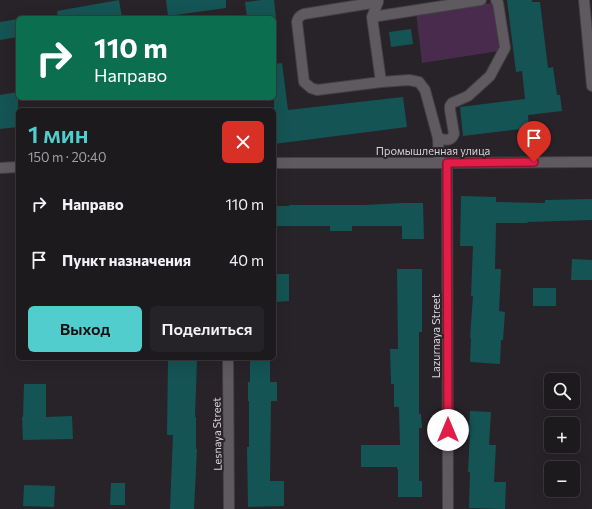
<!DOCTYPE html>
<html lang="ru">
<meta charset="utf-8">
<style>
body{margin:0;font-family:Commissioner,sans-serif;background:#252327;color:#f1f3f6;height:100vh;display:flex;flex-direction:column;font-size:15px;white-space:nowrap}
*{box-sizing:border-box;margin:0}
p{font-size:13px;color:#a0a1a4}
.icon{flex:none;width:22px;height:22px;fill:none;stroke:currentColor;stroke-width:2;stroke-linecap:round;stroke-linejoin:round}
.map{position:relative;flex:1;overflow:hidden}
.drawer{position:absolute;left:16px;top:108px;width:260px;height:252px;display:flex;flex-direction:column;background:#1d1a1e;border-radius:6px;box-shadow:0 4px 16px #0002,0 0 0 1px #3b383c}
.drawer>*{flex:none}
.hud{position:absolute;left:16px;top:16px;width:260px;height:84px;border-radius:6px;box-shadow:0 4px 16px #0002,0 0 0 1px #3b383c;background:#0b6e4f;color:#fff;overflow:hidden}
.buttons{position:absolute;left:544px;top:373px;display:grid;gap:8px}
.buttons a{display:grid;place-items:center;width:36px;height:36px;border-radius:6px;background:#1d1a1e;box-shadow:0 4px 16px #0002,0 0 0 1px #3b383c;font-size:20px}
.pin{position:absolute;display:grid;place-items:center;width:34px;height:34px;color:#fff;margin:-41px -17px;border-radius:50% 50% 50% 0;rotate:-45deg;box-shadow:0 0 4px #0007}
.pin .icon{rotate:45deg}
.me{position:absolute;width:44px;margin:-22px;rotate:0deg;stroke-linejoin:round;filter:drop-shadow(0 0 3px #0008)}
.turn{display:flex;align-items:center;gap:14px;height:84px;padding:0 12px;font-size:18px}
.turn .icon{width:52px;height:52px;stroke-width:2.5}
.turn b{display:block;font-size:28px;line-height:34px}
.round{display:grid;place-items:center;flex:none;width:42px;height:42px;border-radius:6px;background:#252327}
.overview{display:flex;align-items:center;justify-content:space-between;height:68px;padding:0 12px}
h1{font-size:24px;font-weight:600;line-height:30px;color:#52cdcd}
.cta{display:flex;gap:8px;margin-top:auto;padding:8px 12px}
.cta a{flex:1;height:46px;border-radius:6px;background:#52cdcd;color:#111;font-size:16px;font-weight:600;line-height:46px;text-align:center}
.cta a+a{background:#252327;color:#f1f3f6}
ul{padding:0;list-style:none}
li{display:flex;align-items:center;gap:12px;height:56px;padding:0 12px}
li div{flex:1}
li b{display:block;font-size:15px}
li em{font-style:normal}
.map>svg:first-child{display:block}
.green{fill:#492b4e}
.building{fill:#155454}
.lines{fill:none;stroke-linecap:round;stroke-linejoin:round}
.service-casing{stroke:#434044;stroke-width:12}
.minor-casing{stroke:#434044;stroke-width:12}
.tertiary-casing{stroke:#434044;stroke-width:12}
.service{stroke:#5f5a60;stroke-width:10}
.minor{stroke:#5f5a60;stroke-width:10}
.tertiary{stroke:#5f5a60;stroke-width:10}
.route-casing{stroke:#92132f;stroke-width:10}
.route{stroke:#e11d48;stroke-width:7}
.labels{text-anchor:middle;stroke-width:4;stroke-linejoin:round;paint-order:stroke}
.street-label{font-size:11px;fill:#d5d3d6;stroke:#272328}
</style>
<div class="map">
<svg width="592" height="509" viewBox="0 0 592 509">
<rect width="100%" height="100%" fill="#272328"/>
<path class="green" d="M493 3 499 51 422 63 416 12Z"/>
<path class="building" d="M119 0 122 18H58L57 11Z
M166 0H226V8L168 16Z
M261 0H274L276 18H247L245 2Z
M507 0H532V2H540L548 68 553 67 557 95H560L562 111 528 115 529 128 463 136 460 107 525 99 522 71 516 72Z
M18 19V37L0 40V22Z
M411 29 413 44 391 47 389 32Z
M282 63 288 110 403 97 407 127 274 144V64Z
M18 92V127L0 129V95Z
M461 196 496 197V202L545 203V200L592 199V220L528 222 527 223H496L495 269H501L499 311 505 312 503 340H501L500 364 470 362 471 338H470L473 296H471L473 246H460Z
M402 203H423L424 239H402V226H352V231H330V226H274V206H289V205H365Z
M572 259 592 260V280H571Z
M397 269H422V332H419V414H421L422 428H419V481H422V497H398V469H397V467H361V445H400L399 407H394V384H391L390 349H398Z
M274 274H289V301L274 302Z
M533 288H556V306H533Z
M168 358H197L195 417H196V449H197L194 509H170L173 435H167Z
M250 358H270V382H277V401H271L270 481H284V506L248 507 247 447H249V401H248V382H250Z
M24 384H46V417L72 416 73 439 23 440 22 417H23Z
M470 411 491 412 489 445H496L494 482H506L505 509 469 508 470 472H468L470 432H469Z
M111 483H125V505H110Z
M24 485 55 486 54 507 23 506Z"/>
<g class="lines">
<g class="service-casing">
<path id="service" d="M378 0V2L304 14C299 16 298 18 297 22L304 82 311 88 317 90 381 82
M378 2 372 17 381 82 409 80 419 82 425 90 438 138 439 163
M372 17 481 0
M438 138C445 140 451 142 454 134L450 110V106L452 103 468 96 490 76 505 48 498 3 496 0"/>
</g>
<g class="minor-casing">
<path id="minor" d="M584 0 592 86
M447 163 448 509
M228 358 229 509"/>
</g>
<g class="tertiary-casing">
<path id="tertiary" d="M274 163H439L592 162
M0 168 18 167"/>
</g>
<use href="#service" class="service"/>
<use href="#minor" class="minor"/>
<use href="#tertiary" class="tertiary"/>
</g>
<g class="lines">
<g class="route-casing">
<path id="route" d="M448 430 447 163 534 162"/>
</g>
<use href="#route" class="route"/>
</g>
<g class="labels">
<g class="street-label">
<text x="433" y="155">Промышленная улица</text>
<text transform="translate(436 336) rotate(-90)" y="4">Lazurnaya Street</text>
<text transform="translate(217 434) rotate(-91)" y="4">Lesnaya Street</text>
</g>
</g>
</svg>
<div class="buttons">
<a><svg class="icon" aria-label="search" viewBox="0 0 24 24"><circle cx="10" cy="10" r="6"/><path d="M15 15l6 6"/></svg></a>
<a>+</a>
<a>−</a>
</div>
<div class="pin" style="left:534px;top:162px;background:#d93025"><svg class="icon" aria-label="arrive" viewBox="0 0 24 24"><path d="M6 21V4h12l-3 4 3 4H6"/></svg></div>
<svg class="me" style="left:448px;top:430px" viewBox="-20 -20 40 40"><circle r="19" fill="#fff"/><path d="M0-13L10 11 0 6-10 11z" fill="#e11d48"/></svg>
<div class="hud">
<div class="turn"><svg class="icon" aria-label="right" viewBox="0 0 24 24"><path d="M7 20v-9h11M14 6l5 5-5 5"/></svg><div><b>110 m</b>Направо</div></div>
</div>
<section class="drawer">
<div class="overview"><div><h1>1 мин</h1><p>150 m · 20:40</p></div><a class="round" style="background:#d93025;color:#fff"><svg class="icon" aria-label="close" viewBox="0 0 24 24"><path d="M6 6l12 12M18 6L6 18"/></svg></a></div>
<ul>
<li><svg class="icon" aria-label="right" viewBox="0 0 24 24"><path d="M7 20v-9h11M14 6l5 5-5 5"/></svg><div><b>Направо</b></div><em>110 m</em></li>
<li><svg class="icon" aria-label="arrive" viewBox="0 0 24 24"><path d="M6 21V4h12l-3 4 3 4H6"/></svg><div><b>Пункт назначения</b></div><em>40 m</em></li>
</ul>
<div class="cta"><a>Выход</a><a>Поделиться</a></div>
</section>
</div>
